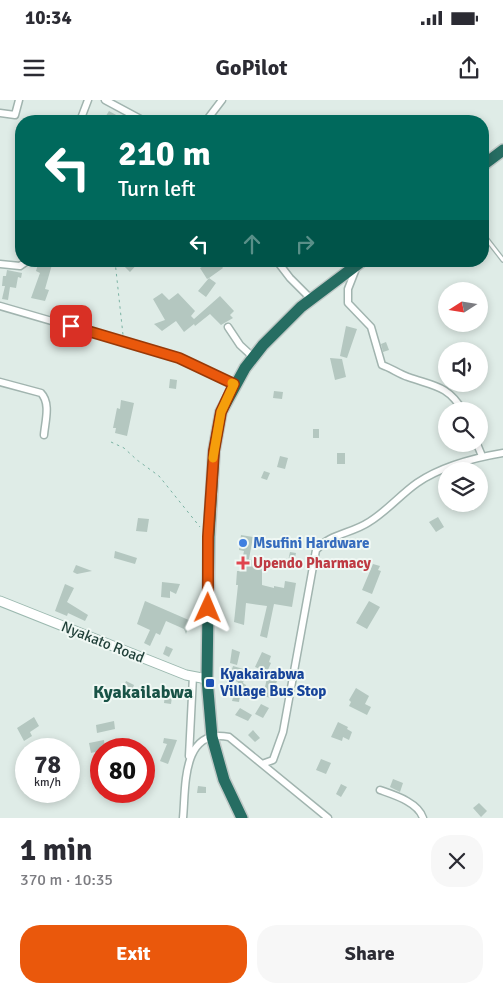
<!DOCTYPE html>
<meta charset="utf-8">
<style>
body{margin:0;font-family:Signika,sans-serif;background:#f7f7f7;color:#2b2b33;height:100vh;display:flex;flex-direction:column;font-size:19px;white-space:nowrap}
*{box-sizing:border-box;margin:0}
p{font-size:16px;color:#7c7c81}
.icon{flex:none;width:28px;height:28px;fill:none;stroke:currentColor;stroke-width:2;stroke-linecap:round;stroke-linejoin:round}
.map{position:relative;height:718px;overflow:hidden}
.drawer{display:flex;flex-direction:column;background:#fff;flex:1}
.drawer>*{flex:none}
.guide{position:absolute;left:15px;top:15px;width:474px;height:152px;border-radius:20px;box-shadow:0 2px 8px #0003;background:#00695c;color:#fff;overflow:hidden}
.needle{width:32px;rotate:258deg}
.controls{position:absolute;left:438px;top:182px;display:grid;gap:10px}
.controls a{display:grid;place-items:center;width:50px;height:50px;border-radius:50%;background:#fff;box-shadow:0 2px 8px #0003;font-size:25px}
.speed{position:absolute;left:15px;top:638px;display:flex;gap:10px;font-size:25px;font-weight:700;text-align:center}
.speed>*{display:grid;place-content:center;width:65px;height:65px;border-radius:50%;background:#fff;box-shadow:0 2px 8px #0003;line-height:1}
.speed small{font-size:12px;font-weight:400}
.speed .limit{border:8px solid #d22;background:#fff;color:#111}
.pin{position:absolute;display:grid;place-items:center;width:42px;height:42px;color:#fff;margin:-21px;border-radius:10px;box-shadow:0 2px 8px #0006}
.me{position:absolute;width:55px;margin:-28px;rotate:1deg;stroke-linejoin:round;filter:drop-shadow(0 0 4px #0008)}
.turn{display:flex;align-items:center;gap:18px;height:105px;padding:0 20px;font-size:22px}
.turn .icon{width:65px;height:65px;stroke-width:2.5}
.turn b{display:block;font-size:35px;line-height:42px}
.lanes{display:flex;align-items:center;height:48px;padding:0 20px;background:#0003;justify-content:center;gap:25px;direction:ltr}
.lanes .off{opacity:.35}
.round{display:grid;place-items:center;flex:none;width:52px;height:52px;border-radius:20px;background:#f7f7f7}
.overview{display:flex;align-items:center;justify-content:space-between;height:85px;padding:0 20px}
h1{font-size:30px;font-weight:800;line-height:38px}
.action{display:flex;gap:10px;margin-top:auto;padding:10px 20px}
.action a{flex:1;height:58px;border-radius:20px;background:#ea580c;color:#fff;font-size:20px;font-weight:800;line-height:58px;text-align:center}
.action a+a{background:#f7f7f7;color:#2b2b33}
.status{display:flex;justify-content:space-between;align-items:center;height:35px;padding:0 25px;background:#fff;direction:ltr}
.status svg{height:14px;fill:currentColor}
header{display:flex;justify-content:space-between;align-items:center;height:65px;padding:0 20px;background:#fff;font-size:22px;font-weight:800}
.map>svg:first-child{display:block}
.building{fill:#b4c7c0}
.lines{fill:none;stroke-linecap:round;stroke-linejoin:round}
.lane-casing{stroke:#a1b4af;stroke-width:5.5}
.street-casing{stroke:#a1b4af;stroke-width:9}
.secondary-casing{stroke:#9cb9b0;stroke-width:11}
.highway-casing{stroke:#c0c9c7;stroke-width:14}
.path{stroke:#7bb3a4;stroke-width:1;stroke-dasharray:2.5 4;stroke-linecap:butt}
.lane{stroke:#fff;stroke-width:3}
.street{stroke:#fff;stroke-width:6}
.secondary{stroke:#fff;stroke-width:9}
.highway{stroke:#266d62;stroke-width:11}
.route-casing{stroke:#983908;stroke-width:12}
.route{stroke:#ea580c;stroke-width:9}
.slow{stroke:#f59e0b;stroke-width:9}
.shop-dot{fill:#3f7fe0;stroke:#f0f8f4;stroke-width:2}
.health-dot{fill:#e0444e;stroke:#f0f8f4;stroke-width:2}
.transit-dot{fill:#1a4fb4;stroke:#f0f8f4;stroke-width:2}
.labels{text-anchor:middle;stroke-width:4;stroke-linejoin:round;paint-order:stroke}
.shop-label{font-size:15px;font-weight:bold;fill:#366cbe;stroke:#f0f8f4;text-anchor:start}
.health-label{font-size:15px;font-weight:bold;fill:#be3a42;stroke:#f0f8f4;text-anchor:start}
.street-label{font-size:15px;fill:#1e3e37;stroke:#f0f8f4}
.transit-label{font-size:15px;font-weight:bold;fill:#164399;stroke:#f0f8f4;text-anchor:start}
.quarter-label{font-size:18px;font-weight:bold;fill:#185246;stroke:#f0f8f4}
</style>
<div class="status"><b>10:34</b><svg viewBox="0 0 49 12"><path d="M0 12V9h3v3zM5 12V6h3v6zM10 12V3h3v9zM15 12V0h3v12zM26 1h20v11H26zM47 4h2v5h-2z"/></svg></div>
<header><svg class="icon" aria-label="menu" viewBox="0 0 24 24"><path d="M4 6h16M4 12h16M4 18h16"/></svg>GoPilot<svg class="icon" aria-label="share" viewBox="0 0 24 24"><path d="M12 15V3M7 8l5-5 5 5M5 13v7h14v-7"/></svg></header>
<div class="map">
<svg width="503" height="718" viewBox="0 0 503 718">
<rect width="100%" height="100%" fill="#dfece7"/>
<path class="building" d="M109 11 127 21 104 19Z
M39 161H53L45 189 49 190 45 201 31 198 40 173 36 171Z
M127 161H140L130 172 123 165Z
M213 161H218L223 168 209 178 216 183 206 197 198 191 209 178 207 179 200 168Z
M7 170 22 173 21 178 18 177 16 188 10 187 8 200 2 199 5 186H2L3 176H6Z
M162 193 169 200 178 193 195 211 191 216 194 219 220 196 234 211 230 215 233 218 221 225 210 214 195 226 194 224 184 232 176 221 162 231 154 224 165 220 153 199Z
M346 226 357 229 347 258 340 256Z
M386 242 389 250 383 252 381 244Z
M330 258 342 259 346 277 335 280Z
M170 279 177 280 176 289 169 288Z
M274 291 283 292 282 299 273 298Z
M121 300 134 303 127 336 115 333 116 328H113L117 308 120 309Z
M313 329H319V338H313Z
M337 353H345V364H337Z
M280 356 288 358 285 369 277 367Z
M264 371 270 373 267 380 261 378Z
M438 417 444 427 436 432 429 422Z
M138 418 149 419 147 432 136 431Z
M241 435 253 437 249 459 262 463V485L274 488V486L284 488 285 481 296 483 292 507 274 504 267 538 260 536 267 506 246 503 244 525 234 522 238 485H236L237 471H240L244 451 239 450Z
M115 451 137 458 135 464 114 458Z
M290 452 296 453 294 462 288 461Z
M373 464 380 466 378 470 381 471 372 494 362 490Z
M76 465 92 471 77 474 73 472Z
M162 482 180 484 176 494 170 491V498L161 497Z
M65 484 74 488 67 502 88 515 85 521 68 513 67 516 55 511Z
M145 501 191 521 186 534 184 529 166 521 160 535 156 533 150 546 144 543 150 530 137 524Z
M369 501 380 507 367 529 356 523Z
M166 546 173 549 169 557 163 554Z
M232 549 240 552 237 565 230 563Z
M262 552 271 556 269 562 271 563 267 572 255 567Z
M233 566 247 570 243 583 246 585 245 591 241 590 239 602 232 601 238 582 235 581 237 574 231 572Z
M267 578 277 581 271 598 263 596Z
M126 581 134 585 132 590 124 586Z
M356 588 369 596 365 604 371 607 367 615 349 606 351 602 349 600Z
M165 595 172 597 171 604 164 603Z
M261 604 269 608 263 618 255 614Z
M240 608 252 615 248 621 235 615Z
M34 617 39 626 30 632 32 636 24 641 17 628Z
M114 621 115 629 97 633 96 625Z
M338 622 348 627 347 629 352 632 349 640 343 637 342 641 331 637Z
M253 630 260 638 255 642 248 635Z
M164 638 177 640 168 664 160 661 167 644 163 643Z
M104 640 105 649H101V667L99 668 95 652 91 653 89 643Z
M321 659 331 663 326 674 316 670Z
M393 679 403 683 400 692 390 687Z
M341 684 347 687 341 697 336 694Z
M198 686 206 687V693H197Z
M479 703 487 711 481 717 473 708Z"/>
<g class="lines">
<g class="lane-casing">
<path id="lane" d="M482 133 503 160"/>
</g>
<g class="street-casing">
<path id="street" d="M105 0 144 21
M0 13 15 15 19 0
M80 21 88 0
M206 21 222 0
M277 161 290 178 311 199
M0 164 20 166 27 161
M357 166 348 189V203L371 227 382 265C391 268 399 274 408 277 433 286 448 285 463 311
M0 206 179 258 234 284
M228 227 240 245 253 257
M0 282 41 293C51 303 45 322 44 335
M477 344 482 356
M189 656 193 576
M262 664 273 660 283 632 316 450C331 433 351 434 369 422 387 411 400 395 417 383 442 366 473 358 503 353
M380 690C394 695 418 702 423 718
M183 718C186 688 181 627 229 637L328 718"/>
</g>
<g class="secondary-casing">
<path id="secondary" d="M0 501 186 575 207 579"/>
</g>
<g class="highway-casing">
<path id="highway" d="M482 66 503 50
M242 718 224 680 212 637 207 579 209 437 214 351 221 312 245 268 263 245 301 207 362 161"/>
</g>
<path class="path" d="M115 161 123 235
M111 342 124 348 137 360 159 376 200 427"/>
<use href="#lane" class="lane"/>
<use href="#street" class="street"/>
<use href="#secondary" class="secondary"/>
<use href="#highway" class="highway"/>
</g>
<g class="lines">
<g class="route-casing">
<path id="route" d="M71 226 179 258 234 284 221 312 214 351 208 437V508"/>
</g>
<use href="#route" class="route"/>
<path class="slow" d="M213 358 221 312 234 284 232 283"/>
</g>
<circle class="shop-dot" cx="243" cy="443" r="5"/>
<path class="health-dot" d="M240.5 455.5h5v5h5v5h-5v5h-5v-5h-5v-5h5z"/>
<rect class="transit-dot" x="205" y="578" width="10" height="10" rx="2.5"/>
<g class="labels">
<g class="shop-label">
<text x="253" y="448">Msufini Hardware</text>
</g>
<g class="health-label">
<text x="253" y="468">Upendo Pharmacy</text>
</g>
<g class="street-label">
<text transform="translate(103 542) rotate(22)" y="5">Nyakato Road</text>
</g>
<g class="transit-label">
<text x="220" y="579">Kyakairabwa<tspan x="220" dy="17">Village Bus Stop</tspan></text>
</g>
<g class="quarter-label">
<text x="143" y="598">Kyakailabwa</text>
</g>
</g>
</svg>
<div class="controls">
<a><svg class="needle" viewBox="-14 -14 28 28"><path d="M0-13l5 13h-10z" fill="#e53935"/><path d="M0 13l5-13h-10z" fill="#7c7c81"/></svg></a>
<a><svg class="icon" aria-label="sound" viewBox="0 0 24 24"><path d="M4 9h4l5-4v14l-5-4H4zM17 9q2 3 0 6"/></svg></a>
<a><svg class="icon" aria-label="search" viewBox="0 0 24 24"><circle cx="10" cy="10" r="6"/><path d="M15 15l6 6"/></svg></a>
<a><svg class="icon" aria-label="layers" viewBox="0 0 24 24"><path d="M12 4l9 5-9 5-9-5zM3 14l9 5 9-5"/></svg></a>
</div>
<div class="speed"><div>78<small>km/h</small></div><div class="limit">80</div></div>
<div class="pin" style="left:71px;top:226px;background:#d93025"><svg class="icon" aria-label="arrive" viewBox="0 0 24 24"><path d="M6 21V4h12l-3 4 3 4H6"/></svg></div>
<svg class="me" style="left:208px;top:508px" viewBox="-20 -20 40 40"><path d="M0-17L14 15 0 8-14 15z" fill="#ea580c" stroke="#fff" stroke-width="4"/></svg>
<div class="guide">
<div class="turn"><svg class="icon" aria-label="left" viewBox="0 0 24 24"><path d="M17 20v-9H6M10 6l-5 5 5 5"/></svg><div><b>210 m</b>Turn left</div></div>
<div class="lanes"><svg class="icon" aria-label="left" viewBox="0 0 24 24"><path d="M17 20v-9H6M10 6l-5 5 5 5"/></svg><svg class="icon off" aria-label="ahead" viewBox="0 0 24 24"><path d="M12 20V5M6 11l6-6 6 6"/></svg><svg class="icon off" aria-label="right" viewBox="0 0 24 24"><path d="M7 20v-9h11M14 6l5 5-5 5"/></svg></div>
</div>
</div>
<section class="drawer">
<div class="overview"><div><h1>1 min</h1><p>370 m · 10:35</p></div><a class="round"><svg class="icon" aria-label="close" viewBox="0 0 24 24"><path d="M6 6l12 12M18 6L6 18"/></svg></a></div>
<div class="action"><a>Exit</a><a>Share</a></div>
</section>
